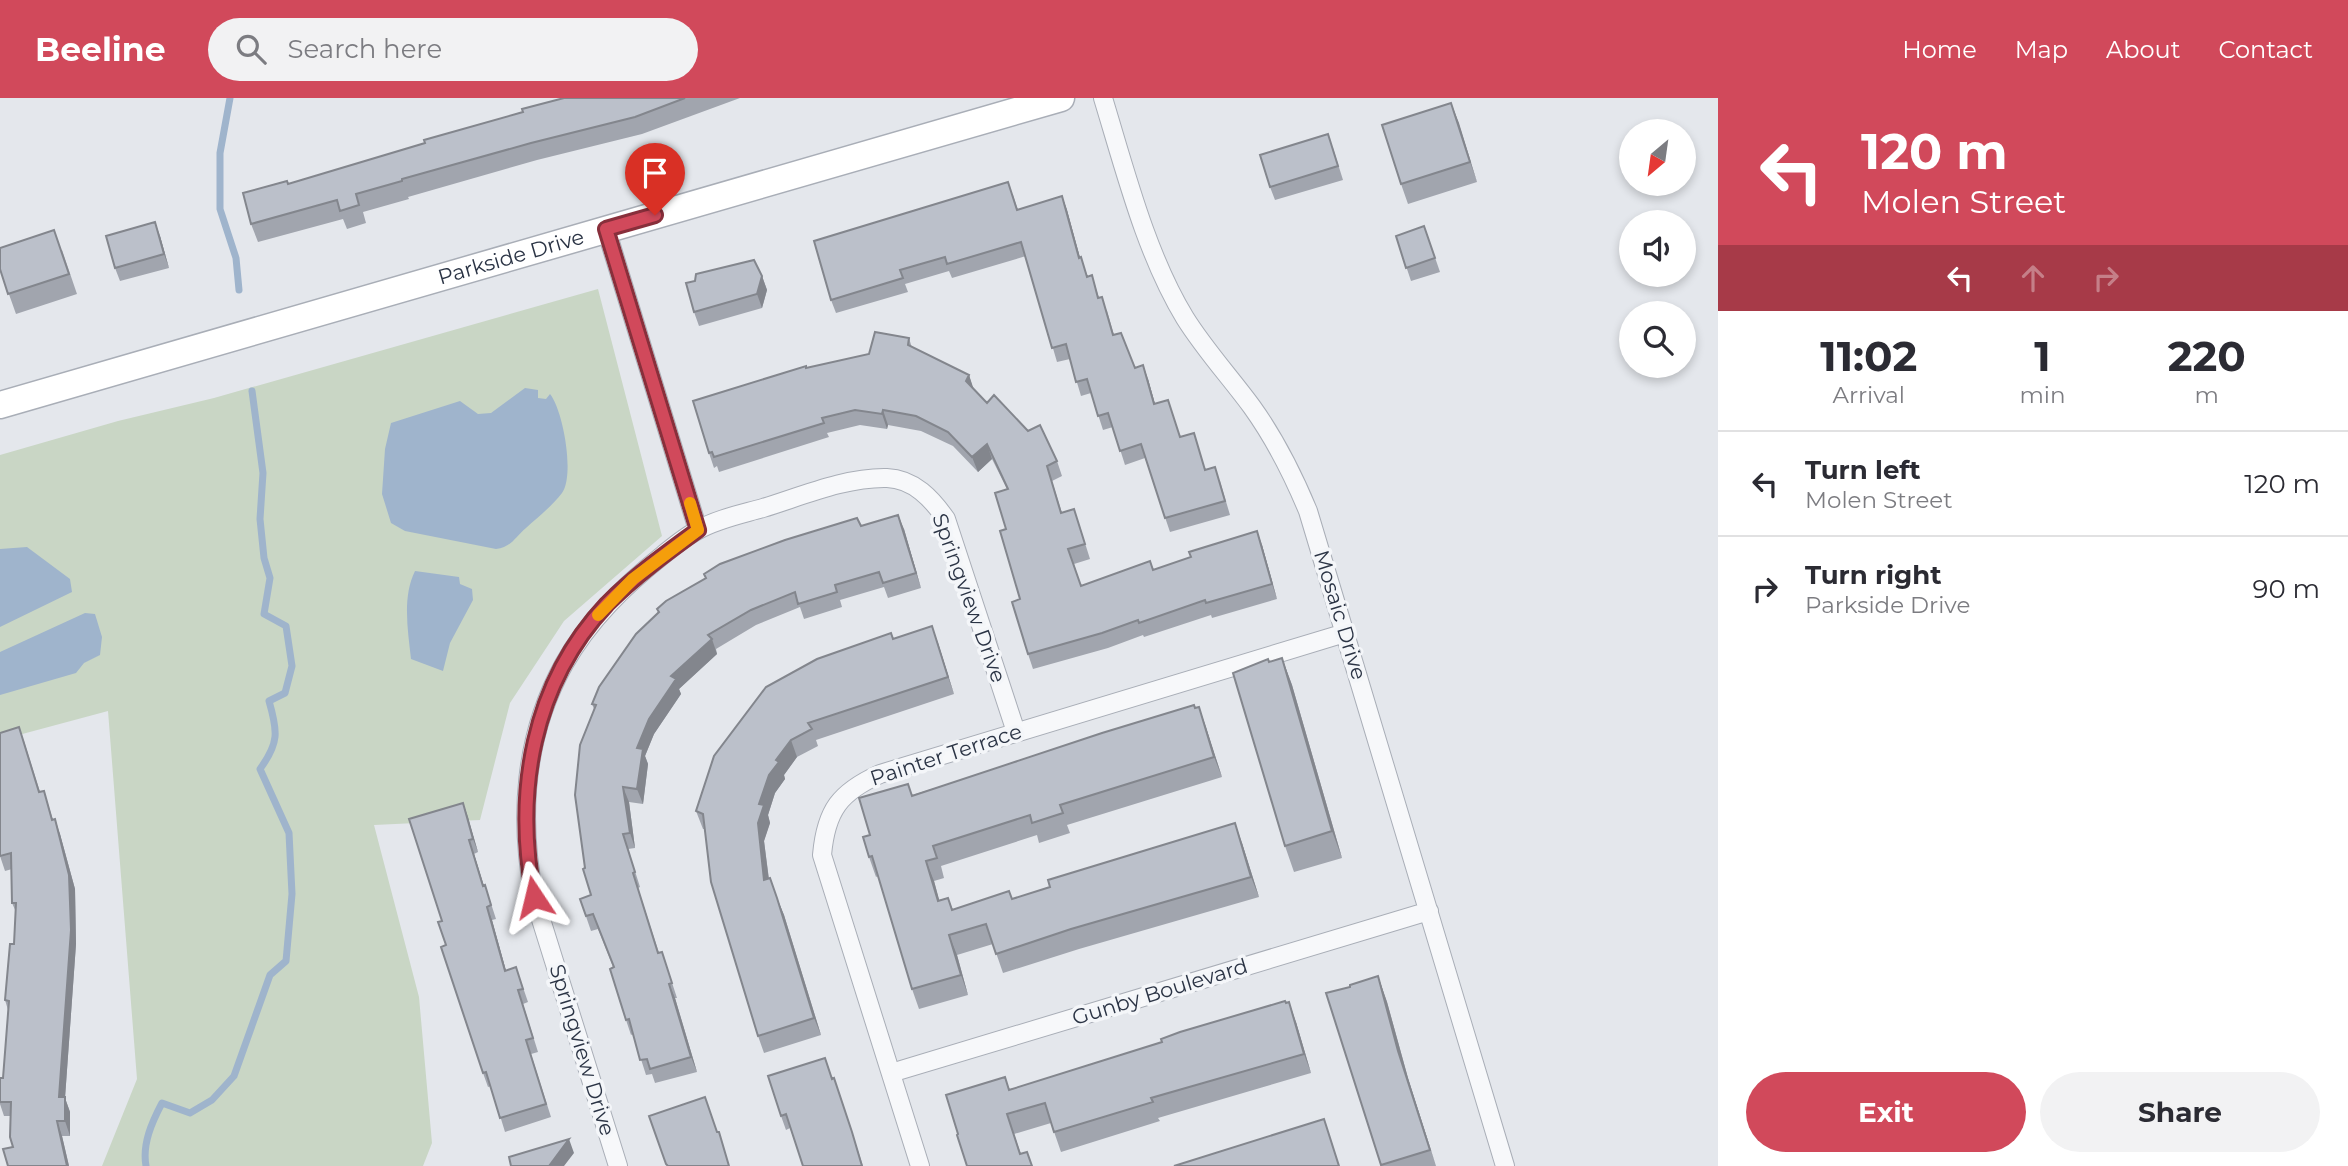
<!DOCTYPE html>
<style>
body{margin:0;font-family:Montserrat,sans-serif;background:#f2f2f3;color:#2b2b33;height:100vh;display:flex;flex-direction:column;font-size:26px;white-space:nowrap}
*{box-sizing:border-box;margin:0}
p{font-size:23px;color:#7c7c81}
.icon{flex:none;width:38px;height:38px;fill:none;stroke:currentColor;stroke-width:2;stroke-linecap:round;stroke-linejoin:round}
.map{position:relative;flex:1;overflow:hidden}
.drawer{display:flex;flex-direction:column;background:#fff;width:630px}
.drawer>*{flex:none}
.banner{background:#d1495b;color:#fff;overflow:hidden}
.needle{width:46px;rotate:209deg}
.tools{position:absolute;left:1619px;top:21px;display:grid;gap:14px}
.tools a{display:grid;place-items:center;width:77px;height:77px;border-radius:50%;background:#fff;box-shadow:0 4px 10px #0003;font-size:35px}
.pin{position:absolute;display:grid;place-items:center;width:60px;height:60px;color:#fff;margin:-72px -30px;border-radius:50% 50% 50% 0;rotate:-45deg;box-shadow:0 0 7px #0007}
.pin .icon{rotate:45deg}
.me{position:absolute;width:77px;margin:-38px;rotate:350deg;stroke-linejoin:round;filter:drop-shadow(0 0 5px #0008)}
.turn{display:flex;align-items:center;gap:24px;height:147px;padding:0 28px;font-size:32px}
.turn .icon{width:91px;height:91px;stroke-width:2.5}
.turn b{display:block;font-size:49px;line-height:60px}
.lanes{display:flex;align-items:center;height:66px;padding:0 28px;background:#0003;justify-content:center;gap:35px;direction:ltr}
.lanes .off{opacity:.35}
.eta{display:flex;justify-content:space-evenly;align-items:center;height:119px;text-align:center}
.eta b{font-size:42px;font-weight:700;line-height:49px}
.primary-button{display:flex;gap:14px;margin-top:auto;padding:14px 28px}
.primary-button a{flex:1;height:80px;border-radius:42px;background:#d1495b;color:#fff;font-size:28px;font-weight:700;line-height:80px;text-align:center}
.primary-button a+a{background:#f2f2f3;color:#2b2b33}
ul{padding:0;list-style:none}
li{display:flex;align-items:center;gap:21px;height:105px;padding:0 28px;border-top:2px solid #e1e1e2}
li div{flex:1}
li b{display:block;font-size:26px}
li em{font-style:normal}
header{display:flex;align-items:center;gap:42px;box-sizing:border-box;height:98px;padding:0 35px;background:#d1495b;color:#fff}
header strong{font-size:33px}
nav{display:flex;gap:38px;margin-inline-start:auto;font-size:24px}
.search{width:490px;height:63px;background:#f2f2f3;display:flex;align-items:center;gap:18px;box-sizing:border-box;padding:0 24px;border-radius:38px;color:#7c7c81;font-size:26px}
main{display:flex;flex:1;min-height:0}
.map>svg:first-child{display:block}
.green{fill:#c9d6c5}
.water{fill:#9fb4cc}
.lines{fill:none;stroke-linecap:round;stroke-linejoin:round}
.stream{stroke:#9fb4cc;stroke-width:7}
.street-casing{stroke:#a9aeb7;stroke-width:20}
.secondary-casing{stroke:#a9aeb7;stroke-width:29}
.street{stroke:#f7f8fa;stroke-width:18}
.secondary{stroke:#fff;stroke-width:26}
.wall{fill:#a1a5ae}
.shaded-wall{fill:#83868d}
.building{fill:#bbc0ca;stroke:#83868d;stroke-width:2}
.route-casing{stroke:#882f3b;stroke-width:18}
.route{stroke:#d1495b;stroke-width:12}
.slow{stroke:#f59e0b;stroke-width:12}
.labels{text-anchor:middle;stroke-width:7;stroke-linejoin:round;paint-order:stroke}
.street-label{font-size:21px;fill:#2b3445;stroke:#f4f6f9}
</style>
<header>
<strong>Beeline</strong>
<div class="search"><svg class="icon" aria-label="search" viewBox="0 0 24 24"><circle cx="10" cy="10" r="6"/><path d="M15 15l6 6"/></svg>Search here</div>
<nav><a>Home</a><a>Map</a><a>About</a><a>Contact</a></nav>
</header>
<main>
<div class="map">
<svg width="1718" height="1068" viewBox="0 0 1718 1068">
<rect width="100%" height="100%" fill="#e4e7ec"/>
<path class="green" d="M598 191 662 438 564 523 510 605 480 722 374 727 419 899 432 1045 423 1068H102L137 981 108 613 0 642V357L118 323 214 300Z"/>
<path class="water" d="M525 290 538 292V300L546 301 550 296C563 312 575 377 562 395 552 408 538 419 526 430 515 439 512 449 496 451L405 433 391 425 382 396 385 351 391 325 460 303 478 316 491 315Z
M27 449 70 481 72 494 0 529V451Z
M415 473 459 479 460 486 472 491 473 502 450 545 443 573 411 561C408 533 402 499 415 473Z
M85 515 95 516 102 539 100 557 84 565 76 575 0 597V554Z"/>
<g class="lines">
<path class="stream" d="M230 0 220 55V111L236 160 239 192
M146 1068C142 1046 152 1024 162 1005L190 1015 212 1002 234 978 270 877 286 863 292 796 289 735 260 671C279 645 278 634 269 603L285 595 292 568 286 528 264 516 270 480 264 460 260 421 263 375 252 293"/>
<g class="street-casing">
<path id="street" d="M1103 0C1125 72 1146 156 1185 220 1205 252 1230 279 1252 309 1275 341 1293 377 1308 413L1505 1068
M606 131 698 432
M891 975 1429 813
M618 1068 534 799C519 720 524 638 564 566 589 522 624 488 663 457 674 448 686 438 698 432 717 421 742 416 763 410 802 398 846 379 887 380 914 381 932 401 946 421L1016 634
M920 1068 822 757C826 712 840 694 880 676L1345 535"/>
</g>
<g class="secondary-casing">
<g id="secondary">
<path id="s1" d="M0 307 1061 0"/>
</g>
</g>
<use href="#street" class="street"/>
<use href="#secondary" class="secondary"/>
</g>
<path class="wall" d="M564 0H740L642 36 537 62 408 99 409 101 363 114 366 125 347 131 343 121 258 144 251 126 288 86 425 45Z
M1451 5 1477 84 1408 106 1401 86Z
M1333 50 1343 82 1275 102 1270 89Z
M1013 97 1018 112 1062 98 1067 112 1080 160 1088 179 1092 177 1099 200 1107 213 1114 237 1135 270 1148 281 1155 306 1180 339 1194 335 1205 372 1220 383 1230 417 1170 434 1145 360 1125 367 1113 329 1103 332 1091 295 1081 298 1070 261 1057 264 1026 158 952 180 949 173 905 186 908 194 836 215 831 202Z
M160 138 169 170 120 183 115 170Z
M1396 138 1429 142 1440 174 1411 183Z
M62 152 77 196 16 216 0 171Z
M762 178 767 192 762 210 699 228 694 214Z
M909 240 912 250 969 277 973 291 987 305 1057 363 1062 378 1052 383 1062 415 1079 426 1090 461 1074 466 1081 488 1262 447 1277 501 1212 520 1211 517 1144 539 1143 537 1108 550 1033 571 1028 556 1020 501 1006 431 1007 391 992 361 978 374 953 348 921 333 888 327 887 331 860 327 827 335 829 339 719 374 717 368 714 370 709 355 806 270 869 256Z
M861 428 904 431 921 490 888 500 884 489 840 502 842 509 804 521 800 509 756 527 716 551 717 556 679 591 681 596 654 636 645 658 648 666 643 706 629 704 635 750 628 751 640 789 638 790 659 855 662 854 677 900H675L697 974 655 985 652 976 646 977 633 936 631 937 626 922 613 869 598 831 591 833 580 801 591 797 585 770 594 611 592 606 658 515 657 511 706 480 704 476Z
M893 541 938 545 954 596 816 642 818 648 797 659 784 677 785 681 775 695 768 717 770 725 764 743 769 781 784 817 821 937 764 955 758 938 705 731H703L696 713Z
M1282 560 1292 587 1342 760 1294 774 1285 748 1269 564Z
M1199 609 1222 679 1067 727 1070 735 1039 745 1037 737 941 768 944 780 934 783 939 802 948 800 953 812 1012 801 1242 745 1259 799 1079 851 1003 875 993 846 957 857 968 897 919 911 912 891 878 778 876 779 869 759 870 737 912 697Z
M24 643 40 694 44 693 53 722 60 736 75 791 76 846 65 1000 70 1014V1038H62L69 1068H8L13 1049 11 1018H4L0 1006V980H3L8 912 5 902 14 846 16 814 12 805V771L5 773 0 758Z
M463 705 478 754 474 756 484 788 485 787 496 821 492 822 506 873 516 869 528 904 523 906 538 954 531 956 551 1019 505 1034 491 988 488 989 483 975 446 847Z
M1378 878 1387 904 1408 980 1436 1068H1381L1326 895 1350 889Z
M1296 924 1311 975 1158 1020 1160 1023 1061 1054 1051 1025 1014 1036 1021 1056 1032 1068 958 1036 1010 991Z
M832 980 839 994 863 1068H803L790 1030 786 1032 781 1018Z"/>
<path class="shaded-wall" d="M1451 5 1459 25 1477 84 1470 64Z
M1062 98 1067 112 1084 174 1079 160Z
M155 124 160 138 169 170 164 156Z
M762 178 767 192 762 210 757 196Z
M1143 267 1148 281 1159 320 1154 306Z
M969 277 974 292 966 283Z
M883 312 888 327 887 331 882 316Z
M987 346 992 361 978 374 972 359Z
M898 417 904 431 921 490 916 475Z
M1257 433 1262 447 1277 501 1272 486Z
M932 528 938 545 954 596 948 579Z
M712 541 717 556 679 591 681 596 654 636 645 658 648 666 643 706 637 691V650L649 621 671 578Z
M1282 560 1292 587 1342 760 1332 733Z
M1199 609 1206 629 1222 679 1214 659Z
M791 642 797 659 784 677 785 681 775 695 768 717 770 725 764 743 771 799 764 782 758 725 759 706 769 677 776 662Z
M623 689 629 704 635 750 630 735Z
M463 705 468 719 478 754 473 741Z
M55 721 60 736 75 791 76 846 65 1000 70 1014V1038L65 1023 59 999Z
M1235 725 1242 745 1259 799 1251 779Z
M469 742 474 756 488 802 483 788Z
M926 763 934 783 945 823 938 803Z
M777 800 784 817 821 937 814 920Z
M487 809 492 822 510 887 505 873Z
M949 837 957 857 968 897 961 877Z
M1378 878 1387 904 1408 980 1436 1068 1398 953Z
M669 886 675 900 697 974 691 959Z
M1289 904 1296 924 1311 975 1304 956Z
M57 1023 62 1038 69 1068H67Z
M569 1041 574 1055 564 1068H549Z"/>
<path class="building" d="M564 0H685L635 19 531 45 402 81V83L356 96 359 107 340 113 337 102 251 126 243 95 287 83 288 86 425 45 424 42 523 14 522 11Z
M1451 5 1470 64 1401 86 1382 27Z
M1328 36 1338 68 1270 89 1260 57Z
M1008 84 1017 112 1062 98 1079 160 1081 159 1087 179 1092 177 1098 200 1102 199 1113 237 1121 235 1135 270 1143 267 1154 306 1168 302 1180 339 1194 335 1205 372 1215 369 1225 403 1165 420 1141 346 1120 353 1108 315 1098 318 1087 281 1076 284 1066 246 1052 250 1021 144 947 166 945 159 900 172 903 180 831 202 814 143Z
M155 124 164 156 115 170 106 138Z
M1424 128 1435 160 1406 170 1396 138Z
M54 132 69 176 8 196 0 171V150Z
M754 162 762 178 757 196 694 214 686 185 695 183 696 176Z
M875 234 909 240 908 247 969 277 966 283 987 305 994 297 1028 333 1040 327 1057 363 1047 368 1061 415 1074 411 1085 446 1068 451 1081 488 1150 463 1153 472 1191 459 1189 454 1257 433 1272 486 1206 505 1205 502 1139 525 1138 522 1102 535 1028 556 1012 504 1020 501 1000 433 1006 431 995 395 1008 391 987 346 972 359 948 334 916 318 883 312 882 316 855 312 822 320 824 325 714 359 712 354 709 355 693 303 806 268V270L869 256Z
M898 417 916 475 883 485 879 474 835 487 837 494 798 506 795 494 751 512 708 537 712 541 671 578 676 581 649 621 637 650 643 651 637 691 623 689 630 735 623 736 635 774 633 775 658 855 662 854 672 885 669 886 691 959 650 971 647 961 640 962 629 921 626 922 610 871 614 869 593 816 586 818 580 801 591 797 583 771 585 770 575 697 580 647 596 607 592 606 599 589 636 536 659 514 657 511 666 503 706 480 704 476 720 466 785 442 857 420 861 428Z
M932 528 948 579 808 625 812 631 791 642 776 662 779 664 769 677 759 706 764 707 758 725 764 782 770 780 777 800 814 920 758 938 711 784 703 716 696 713 714 658 766 589 817 561 891 535 893 541Z
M1282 560 1332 733 1285 748 1233 575 1268 561 1269 564Z
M1194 607 1195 610 1199 609 1214 659 1060 707 1063 715 1032 725 1030 717 933 748 937 760 926 763 938 803 948 800 952 812 1009 793 1012 801 1050 789 1048 782 1235 725 1251 779 1071 831 996 856 986 826 949 837 961 877 912 891 872 758 869 759 863 739 870 737 859 700 908 686 912 698 1102 635Z
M19 629 39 694 44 693 52 722 55 721 69 777 71 832 59 999H65V1023H57L67 1068H8L3 1051 13 1049 10 1039 11 1004H0V980H3L9 903 5 902 10 846H14L16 805H12L11 755 0 758V635Z
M463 705 473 741 469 742 483 788 485 787 491 807 487 809 505 873 516 869 523 891 518 892 533 940 526 942 546 1006 500 1020 486 974 483 975 441 849 446 847 438 824 442 823 409 721Z
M1378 878 1398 953 1430 1052 1381 1067 1326 895 1350 889V887Z
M1285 903 1286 905 1289 904 1304 956 1151 1000 1153 1004 1054 1034 1045 1005 1007 1016 1020 1056 1027 1054 1032 1068H967L957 1037 958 1036 946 997 1005 979 1009 992 1162 944 1161 941 1180 934Z
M825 960 832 981 834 980 852 1034 862 1068H803L786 1016 781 1018 768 978Z
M705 999 717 1034H719L729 1068H668L666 1066 649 1018Z
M1324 1021 1339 1068H1174Z
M569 1041 549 1068H511L509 1059Z"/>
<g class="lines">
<g class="route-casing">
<path id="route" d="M534 799C514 695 532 586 607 506 635 478 666 455 698 432L606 131 655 117"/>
</g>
<use href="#route" class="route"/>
<path class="slow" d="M598 517 633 481 698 432 690 405"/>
</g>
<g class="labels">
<g class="street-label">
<text dy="7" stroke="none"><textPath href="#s1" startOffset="532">Parkside Drive</textPath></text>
<text transform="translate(969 500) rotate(70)" y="7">Springview Drive</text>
<text transform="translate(1340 517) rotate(73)" y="7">Mosaic Drive</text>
<text transform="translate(946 657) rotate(-18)" y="7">Painter Terrace</text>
<text transform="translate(1160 894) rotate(-17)" y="7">Gunby Boulevard</text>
<text transform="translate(582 952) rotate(73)" y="7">Springview Drive</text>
</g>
</g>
</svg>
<div class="tools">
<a><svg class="needle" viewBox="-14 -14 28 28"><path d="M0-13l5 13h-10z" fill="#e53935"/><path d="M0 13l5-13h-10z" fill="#7c7c81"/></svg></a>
<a><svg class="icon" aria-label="sound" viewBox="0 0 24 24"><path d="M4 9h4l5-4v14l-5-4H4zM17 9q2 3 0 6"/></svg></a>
<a><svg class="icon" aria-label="search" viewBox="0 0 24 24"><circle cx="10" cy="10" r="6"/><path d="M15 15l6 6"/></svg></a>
</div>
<div class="pin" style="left:655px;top:117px;background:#d93025"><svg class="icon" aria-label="arrive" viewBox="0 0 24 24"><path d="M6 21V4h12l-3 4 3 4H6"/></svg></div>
<svg class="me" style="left:534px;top:799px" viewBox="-20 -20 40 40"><path d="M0-17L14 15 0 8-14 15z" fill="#d1495b" stroke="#fff" stroke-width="4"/></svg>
</div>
<section class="drawer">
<div class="banner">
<div class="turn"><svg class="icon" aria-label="left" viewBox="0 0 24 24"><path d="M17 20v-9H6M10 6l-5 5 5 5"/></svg><div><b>120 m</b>Molen Street</div></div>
<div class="lanes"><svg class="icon" aria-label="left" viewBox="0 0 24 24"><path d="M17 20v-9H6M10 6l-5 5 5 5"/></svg><svg class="icon off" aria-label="ahead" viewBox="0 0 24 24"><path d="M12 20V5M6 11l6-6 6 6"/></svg><svg class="icon off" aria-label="right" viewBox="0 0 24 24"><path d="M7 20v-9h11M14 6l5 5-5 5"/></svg></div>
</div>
<div class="eta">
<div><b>11:02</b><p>Arrival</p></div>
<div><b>1</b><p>min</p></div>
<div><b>220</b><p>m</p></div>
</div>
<ul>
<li><svg class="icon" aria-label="left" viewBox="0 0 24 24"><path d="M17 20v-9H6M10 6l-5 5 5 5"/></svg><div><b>Turn left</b><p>Molen Street</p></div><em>120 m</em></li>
<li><svg class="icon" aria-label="right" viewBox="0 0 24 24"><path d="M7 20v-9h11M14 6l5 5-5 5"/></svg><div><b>Turn right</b><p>Parkside Drive</p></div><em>90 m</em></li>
</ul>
<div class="primary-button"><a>Exit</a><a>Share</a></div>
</section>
</main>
